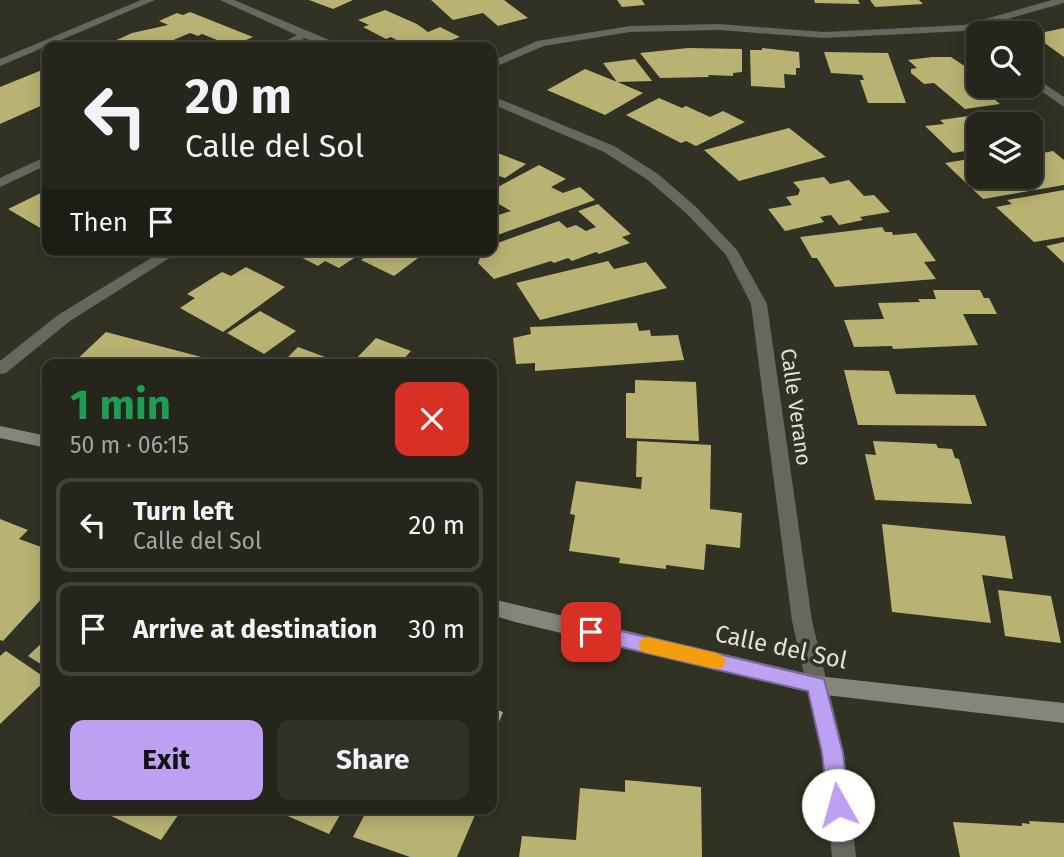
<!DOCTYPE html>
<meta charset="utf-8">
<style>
body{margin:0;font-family:"Fira Sans",sans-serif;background:#313128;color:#f1f3f6;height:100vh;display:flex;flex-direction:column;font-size:26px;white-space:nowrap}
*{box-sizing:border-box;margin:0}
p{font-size:23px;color:#a3a5a3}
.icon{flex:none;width:38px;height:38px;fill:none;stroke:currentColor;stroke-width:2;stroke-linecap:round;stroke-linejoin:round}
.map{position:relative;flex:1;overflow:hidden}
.details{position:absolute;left:42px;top:359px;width:455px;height:455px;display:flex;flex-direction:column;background:#25251b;border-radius:14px;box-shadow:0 4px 18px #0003,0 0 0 2px #42423a}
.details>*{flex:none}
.top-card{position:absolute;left:42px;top:42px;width:455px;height:214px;border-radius:14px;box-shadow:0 4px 18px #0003,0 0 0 2px #42423a;background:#25251b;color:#f1f3f6;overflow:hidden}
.fabs{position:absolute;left:966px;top:21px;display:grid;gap:14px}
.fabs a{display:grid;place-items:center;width:77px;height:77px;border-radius:14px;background:#25251b;box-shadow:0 4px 18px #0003,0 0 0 2px #42423a;font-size:35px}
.pin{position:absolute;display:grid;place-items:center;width:60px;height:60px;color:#fff;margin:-30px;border-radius:14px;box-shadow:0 4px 10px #0006}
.me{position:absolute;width:77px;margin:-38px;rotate:353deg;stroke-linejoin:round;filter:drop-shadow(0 0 5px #0008)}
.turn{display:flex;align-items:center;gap:24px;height:147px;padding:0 28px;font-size:32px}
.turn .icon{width:91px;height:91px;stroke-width:2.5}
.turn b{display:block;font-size:49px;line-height:60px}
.then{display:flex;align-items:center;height:66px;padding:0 28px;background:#0003;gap:14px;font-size:26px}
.round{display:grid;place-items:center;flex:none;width:74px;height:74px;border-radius:14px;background:#313128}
.overview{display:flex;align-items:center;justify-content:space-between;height:119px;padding:0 28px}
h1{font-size:42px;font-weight:700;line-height:52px;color:#1e9e55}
.primary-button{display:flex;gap:14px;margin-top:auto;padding:14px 28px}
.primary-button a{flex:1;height:80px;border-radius:14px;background:#bca0f2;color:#111;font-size:28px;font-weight:700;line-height:80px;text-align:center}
.primary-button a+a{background:#313128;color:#f1f3f6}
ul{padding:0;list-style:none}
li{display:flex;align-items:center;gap:21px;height:94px;margin:0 14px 10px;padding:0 14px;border:4px solid #42423a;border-radius:14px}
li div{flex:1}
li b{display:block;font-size:26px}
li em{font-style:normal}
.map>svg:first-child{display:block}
.building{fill:#b8b373}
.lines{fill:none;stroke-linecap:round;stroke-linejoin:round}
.lane{fill:#676760;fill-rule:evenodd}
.street{fill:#676760;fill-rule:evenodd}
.secondary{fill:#86857b;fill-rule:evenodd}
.route{fill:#bca0f2;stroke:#7a689d;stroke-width:2}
.slow{fill:#f59e0b}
.labels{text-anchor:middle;stroke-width:7;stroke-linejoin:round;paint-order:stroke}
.street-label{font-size:21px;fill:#e2e2d9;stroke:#313124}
.near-street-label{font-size:24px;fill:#e2e2d9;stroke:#313124}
</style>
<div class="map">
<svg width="1064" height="857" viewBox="0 0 1064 857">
<rect width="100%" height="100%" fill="#313124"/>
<path class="building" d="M309 0H353L333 9Z
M431 0H504L528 18 498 26 483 13 453 20Z
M617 0H642L645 5 622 7Z
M814 0H858L860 4 815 3Z
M870 0H919L923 4 875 7Z
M385 10 417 24 428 32 440 27 460 37 433 47 407 46 391 37 386 39 363 27 369 25 358 20Z
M190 12 253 37 232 46 202 34 198 36 190 33 157 47H101L132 33 168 25 159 21 177 13 183 15Z
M1064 28V57L1032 34 1045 32Z
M688 48 742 49V72L733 73V76L708 75 709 77 660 78 640 53Z
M762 48 799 52 800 68H796V75L784 74 785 88 751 86 750 50H762Z
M824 52 888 53 906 103H868L860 80H864L862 75 831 73Z
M932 57H951L978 75 974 76 978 79V86H987L993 91 986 92 1000 104 965 109 934 83 924 84 911 73V69L917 68 908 60Z
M635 59 652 81 617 82 603 63Z
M47 68V103L0 124V87Z
M585 69 620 83 643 93 605 115 547 90Z
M659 98 682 108 686 106 710 117 723 111 745 122 696 146 686 141 681 143 626 115Z
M983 114 992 121 1006 124H978V149L953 153 925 126 944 124 940 120Z
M789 128 826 157 739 181 704 150Z
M1031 150 1038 154 1053 151 1064 160V185L983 199 945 163 975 158 978 159V177H1031Z
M495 152 526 164 505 178 496 175 492 178V154Z
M539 165 566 179 551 187 563 193 580 187 595 200 492 237V217L511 211 492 200V190Z
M824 177 830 184 849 180 864 196 874 195 890 212 860 217 863 220 839 225 831 215 820 217 824 222 785 231 768 209 792 205 786 197 798 195 800 190 793 182Z
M47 190V232L8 209Z
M1064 190V237L1034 242 996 207 1012 204 1007 200Z
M598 204 631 234 622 237 630 243 599 254 596 252 572 261 568 258 554 263 551 261 494 279 478 263 483 250H492V245L559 221 567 228 576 225 586 231 596 227 578 211Z
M882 227 885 232H892L893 235 916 233 936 261 924 262 936 279 835 287 817 258H812L800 237Z
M1064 242V263L1046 246Z
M287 250H366L339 268 325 261 318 266Z
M375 250H402L418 258 394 276 361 260Z
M608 261 614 269 646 262 667 288 540 320 516 283Z
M246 267 285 287 223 332 180 308 195 298 187 294 222 272 231 276Z
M933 290H980L984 298H989L997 314H963L978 345 893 349 892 346 854 347 844 320 884 319 878 303 920 302 918 299H936Z
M260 311 296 331 264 354 227 333Z
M637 323 639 331 650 330 651 336 678 335 684 360 535 371V363L516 364 513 338 531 334 530 327Z
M106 332 209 359 207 361 217 364H72Z
M376 338 411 351 399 364H351Z
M298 347 344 364H281Z
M844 370 889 371 896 394 975 395 987 426 858 425Z
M635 380 696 382 699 441 626 438V393H635Z
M637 441 711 445 710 509 742 513 740 548 706 544 704 570 666 565V569L619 563 620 558 569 551 575 515 570 514 576 481 641 489 642 477H636Z
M873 441 936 444 938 448 952 449 955 458 959 459 972 504 875 500 865 454 876 455Z
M0 519 28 530 19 539 47 549V589L45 592 47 593 3 641 0 640Z
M882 524 1005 536 1013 579 982 575 991 623 892 612Z
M998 590 1051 596 1061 643 1005 636Z
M47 638V668L28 656Z
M6 651 47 679 0 724V656Z
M492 708 503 712 492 740Z
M625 780 701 787 702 857H519L522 836 576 840 580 788 625 792Z
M106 808H183L161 840 103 812Z
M269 808H344L329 834Z
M368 808H478L457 857H410L353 837Z
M1029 821 1064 823V857H960L953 822 1022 826V823L1030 824Z"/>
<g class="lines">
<path class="lane" d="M301 33 311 35 288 47H274Z
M47 156V165L0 187V178Z"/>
<path class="street" d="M141 0H155L0 66V59Z
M220 0H234L346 47H330L301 37Z
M1052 0H1064V3L965 31 824 38 719 30 630 32 544 46 492 68V61L537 41 630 26 719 24 824 32 964 25Z
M1031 75 1064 97V107L1031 84Z
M492 96 614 146 658 174 696 207 737 250 767 304 812 621 844 753 856 857H832L822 753 792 621 751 304 726 255 686 213 648 180 604 152 492 104Z
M164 250H182L70 321 6 373 0 374V361L58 315Z"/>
<path class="secondary" d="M0 426 47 436V448L0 438Z
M492 599 817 676 1064 703V723L817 694 515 622 492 615Z"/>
</g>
<path class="route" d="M591 624 824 679 843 753 849 805 846 812 838 815 831 812 828 805 822 753 808 691 591 640 584 638 581 632 584 627Z"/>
<path class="slow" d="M647 637 716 653 723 656 726 661 723 667 716 669 647 653 641 651 638 645 641 640Z"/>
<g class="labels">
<g class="street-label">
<text transform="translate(796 407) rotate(82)" y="7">Calle Verano</text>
</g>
<g class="near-street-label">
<text transform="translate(781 647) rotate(12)" y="8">Calle del Sol</text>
</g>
</g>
</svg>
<div class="fabs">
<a><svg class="icon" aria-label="search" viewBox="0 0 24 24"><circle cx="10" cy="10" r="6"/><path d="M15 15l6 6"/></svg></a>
<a><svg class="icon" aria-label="layers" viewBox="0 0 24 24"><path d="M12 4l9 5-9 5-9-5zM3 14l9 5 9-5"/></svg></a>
</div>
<div class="pin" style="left:591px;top:632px;background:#d93025"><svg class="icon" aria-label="arrive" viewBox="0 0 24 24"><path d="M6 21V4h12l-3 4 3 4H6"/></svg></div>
<svg class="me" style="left:838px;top:805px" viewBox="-20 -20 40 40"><circle r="19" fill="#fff"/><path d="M0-13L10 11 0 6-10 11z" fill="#bca0f2"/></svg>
<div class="top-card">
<div class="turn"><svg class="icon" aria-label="left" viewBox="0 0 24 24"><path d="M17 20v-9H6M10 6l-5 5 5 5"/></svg><div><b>20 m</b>Calle del Sol</div></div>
<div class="then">Then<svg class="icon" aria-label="arrive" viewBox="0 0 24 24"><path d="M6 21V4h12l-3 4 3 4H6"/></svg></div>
</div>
<section class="details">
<div class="overview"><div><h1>1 min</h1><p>50 m · 06:15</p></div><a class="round" style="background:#d93025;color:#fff"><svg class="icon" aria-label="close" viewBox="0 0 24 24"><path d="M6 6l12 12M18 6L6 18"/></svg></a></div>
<ul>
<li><svg class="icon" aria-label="left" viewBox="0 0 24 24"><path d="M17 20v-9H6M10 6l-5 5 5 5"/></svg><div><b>Turn left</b><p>Calle del Sol</p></div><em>20 m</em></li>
<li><svg class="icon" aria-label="arrive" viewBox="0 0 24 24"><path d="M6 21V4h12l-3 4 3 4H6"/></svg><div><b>Arrive at destination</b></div><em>30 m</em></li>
</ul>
<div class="primary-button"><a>Exit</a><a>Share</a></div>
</section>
</div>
